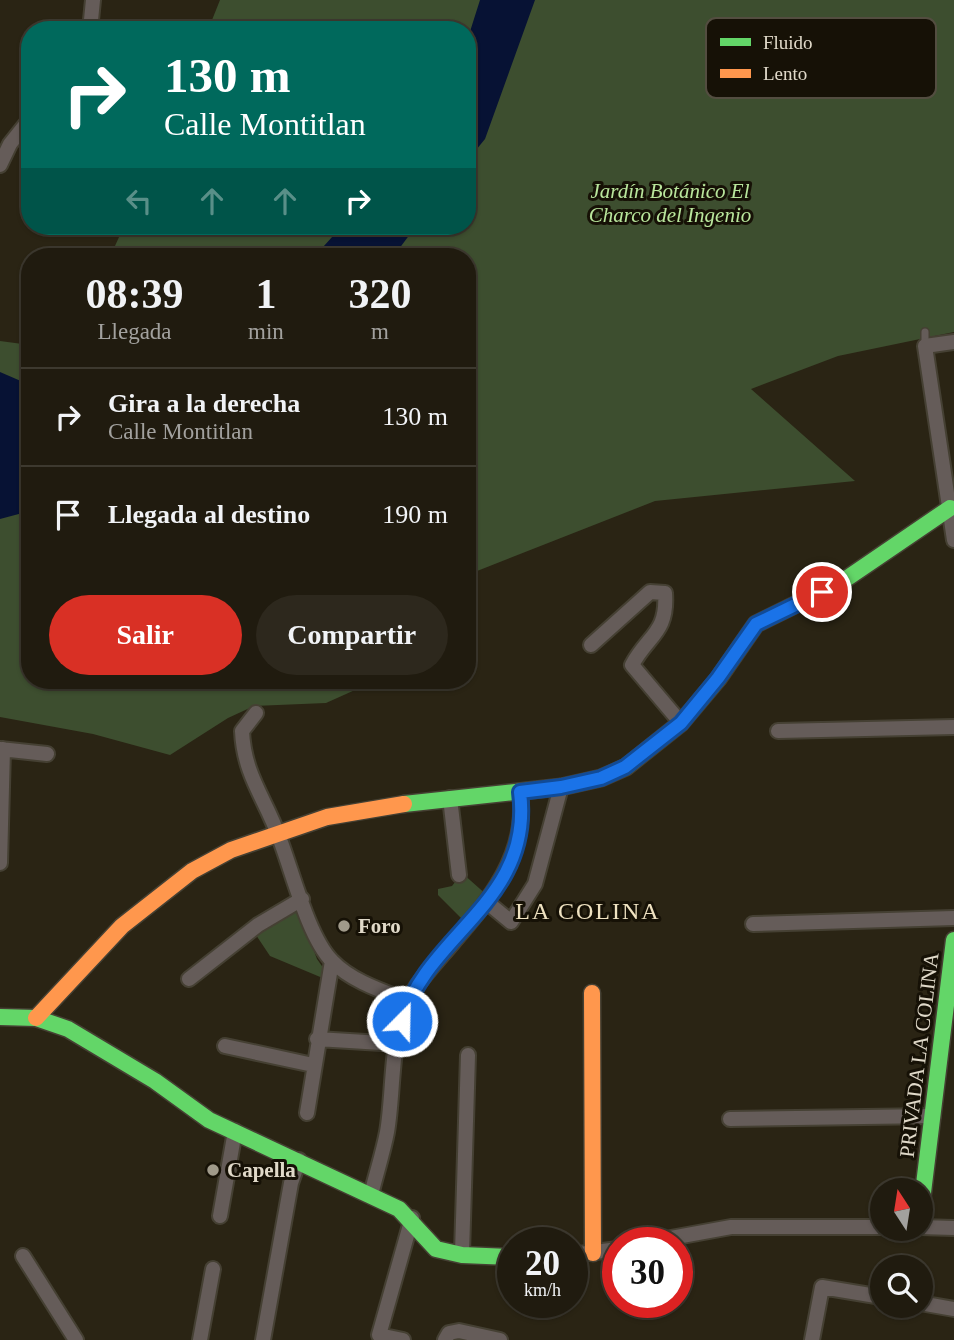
<!DOCTYPE html>
<html lang="es">
<meta charset="utf-8">
<style>
body{margin:0;font-family:Georgia,serif;background:#2d281d;color:#f1f3f6;height:100vh;display:flex;flex-direction:column;font-size:26px;white-space:nowrap}
*{box-sizing:border-box;margin:0}
p{font-size:23px;color:#a2a19e}
.icon{flex:none;width:38px;height:38px;fill:none;stroke:currentColor;stroke-width:2;stroke-linecap:round;stroke-linejoin:round}
.map{position:relative;flex:1;overflow:hidden}
.drawer{position:absolute;left:21px;top:248px;width:455px;height:441px;display:flex;flex-direction:column;background:#201b0f;border-radius:28px;box-shadow:0 2px 5px #0004,0 0 0 2px #3d392f}
.drawer>*{flex:none}
.banner{position:absolute;left:21px;top:21px;width:455px;height:214px;border-radius:28px;box-shadow:0 2px 5px #0004,0 0 0 2px #3d392f;background:#00695c;color:#fff;overflow:hidden}
.needle{width:46px;rotate:348deg}
.tools{position:absolute;left:870px;top:1178px;display:grid;gap:14px}
.tools a{display:grid;place-items:center;width:63px;height:63px;border-radius:50%;background:#201b0f;box-shadow:0 2px 5px #0004,0 0 0 2px #3d392f;font-size:35px}
.speed{position:absolute;left:497px;top:1227px;display:flex;gap:14px;font-size:35px;font-weight:700;text-align:center}
.speed>*{display:grid;place-content:center;width:91px;height:91px;border-radius:50%;background:#201b0f;box-shadow:0 2px 5px #0004,0 0 0 2px #3d392f;line-height:1}
.speed small{font-size:18px;font-weight:400}
.speed .limit{border:10px solid #d22;background:#fff;color:#111}
.pin{position:absolute;display:grid;place-items:center;width:60px;height:60px;color:#fff;margin:-30px;border:4px solid #fff;border-radius:50%;box-shadow:0 2px 7px #0007}
.me{position:absolute;width:77px;margin:-38px;rotate:23deg;stroke-linejoin:round;filter:drop-shadow(0 0 5px #0008)}
.turn{display:flex;align-items:center;gap:24px;height:147px;padding:0 28px;font-size:32px}
.turn .icon{width:91px;height:91px;stroke-width:2.5}
.turn b{display:block;font-size:49px;line-height:60px}
.lanes{display:flex;align-items:center;height:66px;padding:0 28px;background:#0003;justify-content:center;gap:35px;direction:ltr}
.lanes .off{opacity:.35}
.eta{display:flex;justify-content:space-evenly;align-items:center;height:119px;text-align:center}
.eta b{font-size:42px;font-weight:700;line-height:49px}
.button{display:flex;gap:14px;margin-top:auto;padding:14px 28px}
.button a{flex:1;height:80px;border-radius:42px;background:#d93025;color:#fff;font-size:28px;font-weight:700;line-height:80px;text-align:center}
.button a+a{background:#2d281d;color:#f1f3f6}
ul{padding:0;list-style:none}
li{display:flex;align-items:center;gap:21px;height:98px;padding:0 28px;border-top:2px solid #3d392f}
li div{flex:1}
li b{display:block;font-size:26px}
li em{font-style:normal}
.map>svg:first-child{display:block}
.green{fill:#3d4e2f}
.water{fill:#071234}
.lines{fill:none;stroke-linecap:round;stroke-linejoin:round}
.lane-casing{stroke:#454033;stroke-width:10}
.street-casing{stroke:#454033;stroke-width:18}
.fast-casing{stroke:#454033;stroke-width:19}
.slow-casing{stroke:#454033;stroke-width:19}
.lane{stroke:#655c59;stroke-width:7}
.street{stroke:#655c59;stroke-width:14}
.fast{stroke:#63d668;stroke-width:16}
.slow{stroke:#ff974d;stroke-width:16}
.route-casing{stroke:#114b97;stroke-width:18}
.route{stroke:#1a73e8;stroke-width:12}
.poi-dot{fill:#a09a8a;stroke:#161106;stroke-width:2.5}
.labels{text-anchor:middle;stroke-width:6;stroke-linejoin:round;paint-order:stroke}
.park-label{font-size:21px;font-style:italic;fill:#b9e69c;stroke:#161106}
.poi-label{font-size:21px;font-weight:bold;fill:#e0d9c9;stroke:#161106;text-anchor:start}
.street-label{font-size:21px;fill:#e0d9c9;stroke:#161106}
.quarter-label{font-size:24px;letter-spacing:2px;fill:#efe2c1;stroke:#161106}
.key{fill:#161106;stroke:#534d40;stroke-width:2}
.key-label{font-size:19px;fill:#e0d9c9}
</style>
<div class="map">
<svg width="954" height="1340" viewBox="0 0 954 1340">
<rect width="100%" height="100%" fill="#2a2414"/>
<path class="green" d="M220 0H954V332L838 356 751 389 855 481 655 501 467 575V257H110L124 226H467V30H208Z
M0 341 30 345V681H375L326 703 254 706 228 718 170 755 93 734 0 717Z
M462 873 488 896 464 921 438 895V889L452 886Z
M298 908 317 959 326 972 325 979 270 956 256 935Z"/>
<path class="water" d="M480 0H535L485 139 467 161V41Z
M342 226H416L393 257H314Z
M0 372 30 385V511L0 519Z"/>
<g class="lines">
<g class="lane-casing">
<path id="lane" d="M925 332V346"/>
</g>
<g class="street-casing">
<path id="street" d="M90 30 93 0
M0 165 10 144 30 119
M954 540 925 346 954 342
M591 645 650 592 665 593C668 633 648 635 632 665L681 723
M256 713 242 731C244 775 265 798 279 837 292 870 308 937 332 961 351 981 382 991 408 1001
M778 731 954 727
M0 749 47 754
M450 798 459 875
M0 863 3 749
M488 903 511 922 535 884 561 787
M753 924 954 918
M189 979 258 925 302 899
M317 1039 398 1044
M225 1046 313 1065
M307 1113 332 961
M730 1119 933 1116
M371 1195C376 1174 383 1153 387 1132 394 1092 390 1038 408 1001 416 984 431 968 443 954 484 906 529 859 520 792
M220 1216 235 1131
M920 1227 954 1228
M649 1242 731 1227H882
M462 1253 468 1055
M572 1255 618 1249
M23 1256 76 1340
M920 1303 954 1309
M200 1340 213 1269
M263 1340 291 1183 299 1160
M403 1340 379 1335 412 1218
M445 1340 449 1333 459 1331 500 1340
M812 1340 822 1287 882 1297"/>
</g>
<g class="fast-casing">
<path id="fast" d="M404 804 561 787 601 778 626 767 681 723 718 679 756 624 843 581 950 508
M0 1017 36 1018 68 1029 155 1081 209 1120 399 1209 436 1249 462 1255 513 1257
M920 1217 954 940"/>
</g>
<g class="slow-casing">
<path id="slow" d="M592 993 593 1253
M36 1018 122 926 192 871 231 850 327 817 404 804"/>
</g>
<use href="#lane" class="lane"/>
<use href="#street" class="street"/>
<use href="#fast" class="fast"/>
<use href="#slow" class="slow"/>
</g>
<g class="lines">
<g class="route-casing">
<path id="route" d="M402 1021C427 933 534 902 520 792L561 787 601 778 625 767 681 723 718 678 756 624 822 592"/>
</g>
<use href="#route" class="route"/>
</g>
<g class="poi-dot">
<circle cx="344" cy="926" r="7"/>
<circle cx="213" cy="1170" r="7"/>
</g>
<g class="labels">
<g class="park-label">
<text x="670" y="198">Jardín Botánico El<tspan x="670" dy="24">Charco del Ingenio</tspan></text>
</g>
<g class="poi-label">
<text x="358" y="933">Foro</text>
<text x="227" y="1177">Capella</text>
</g>
<g class="street-label">
<text transform="translate(919 1055) rotate(-83)" y="7">PRIVADA LA COLINA</text>
</g>
<g class="quarter-label">
<text x="588" y="919">LA COLINA</text>
</g>
</g>
<rect x="706" y="18" width="230" height="80" rx="10" class="key"/>
<rect x="720" y="38" width="31" height="8" fill="#63d668"/>
<rect x="720" y="69" width="31" height="9" fill="#ff974d"/>
<g class="key-label">
<text x="763" y="49">Fluido</text>
<text x="763" y="80">Lento</text>
</g>
</svg>
<div class="tools">
<a><svg class="needle" viewBox="-14 -14 28 28"><path d="M0-13l5 13h-10z" fill="#e53935"/><path d="M0 13l5-13h-10z" fill="#a2a19e"/></svg></a>
<a><svg class="icon" aria-label="search" viewBox="0 0 24 24"><circle cx="10" cy="10" r="6"/><path d="M15 15l6 6"/></svg></a>
</div>
<div class="speed"><div>20<small>km/h</small></div><div class="limit">30</div></div>
<div class="pin" style="left:822px;top:592px;background:#d93025"><svg class="icon" aria-label="arrive" viewBox="0 0 24 24"><path d="M6 21V4h12l-3 4 3 4H6"/></svg></div>
<svg class="me" style="left:402px;top:1021px" viewBox="-20 -20 40 40"><circle r="17" fill="#1a73e8" stroke="#fff" stroke-width="3"/><path d="M0-11L8 9 0 5-8 9z" fill="#fff"/></svg>
<div class="banner">
<div class="turn"><svg class="icon" aria-label="right" viewBox="0 0 24 24"><path d="M7 20v-9h11M14 6l5 5-5 5"/></svg><div><b>130 m</b>Calle Montitlan</div></div>
<div class="lanes"><svg class="icon off" aria-label="left" viewBox="0 0 24 24"><path d="M17 20v-9H6M10 6l-5 5 5 5"/></svg><svg class="icon off" aria-label="ahead" viewBox="0 0 24 24"><path d="M12 20V5M6 11l6-6 6 6"/></svg><svg class="icon off" aria-label="ahead" viewBox="0 0 24 24"><path d="M12 20V5M6 11l6-6 6 6"/></svg><svg class="icon" aria-label="right" viewBox="0 0 24 24"><path d="M7 20v-9h11M14 6l5 5-5 5"/></svg></div>
</div>
<section class="drawer">
<div class="eta">
<div><b>08:39</b><p>Llegada</p></div>
<div><b>1</b><p>min</p></div>
<div><b>320</b><p>m</p></div>
</div>
<ul>
<li><svg class="icon" aria-label="right" viewBox="0 0 24 24"><path d="M7 20v-9h11M14 6l5 5-5 5"/></svg><div><b>Gira a la derecha</b><p>Calle Montitlan</p></div><em>130 m</em></li>
<li><svg class="icon" aria-label="arrive" viewBox="0 0 24 24"><path d="M6 21V4h12l-3 4 3 4H6"/></svg><div><b>Llegada al destino</b></div><em>190 m</em></li>
</ul>
<div class="button"><a>Salir</a><a>Compartir</a></div>
</section>
</div>
